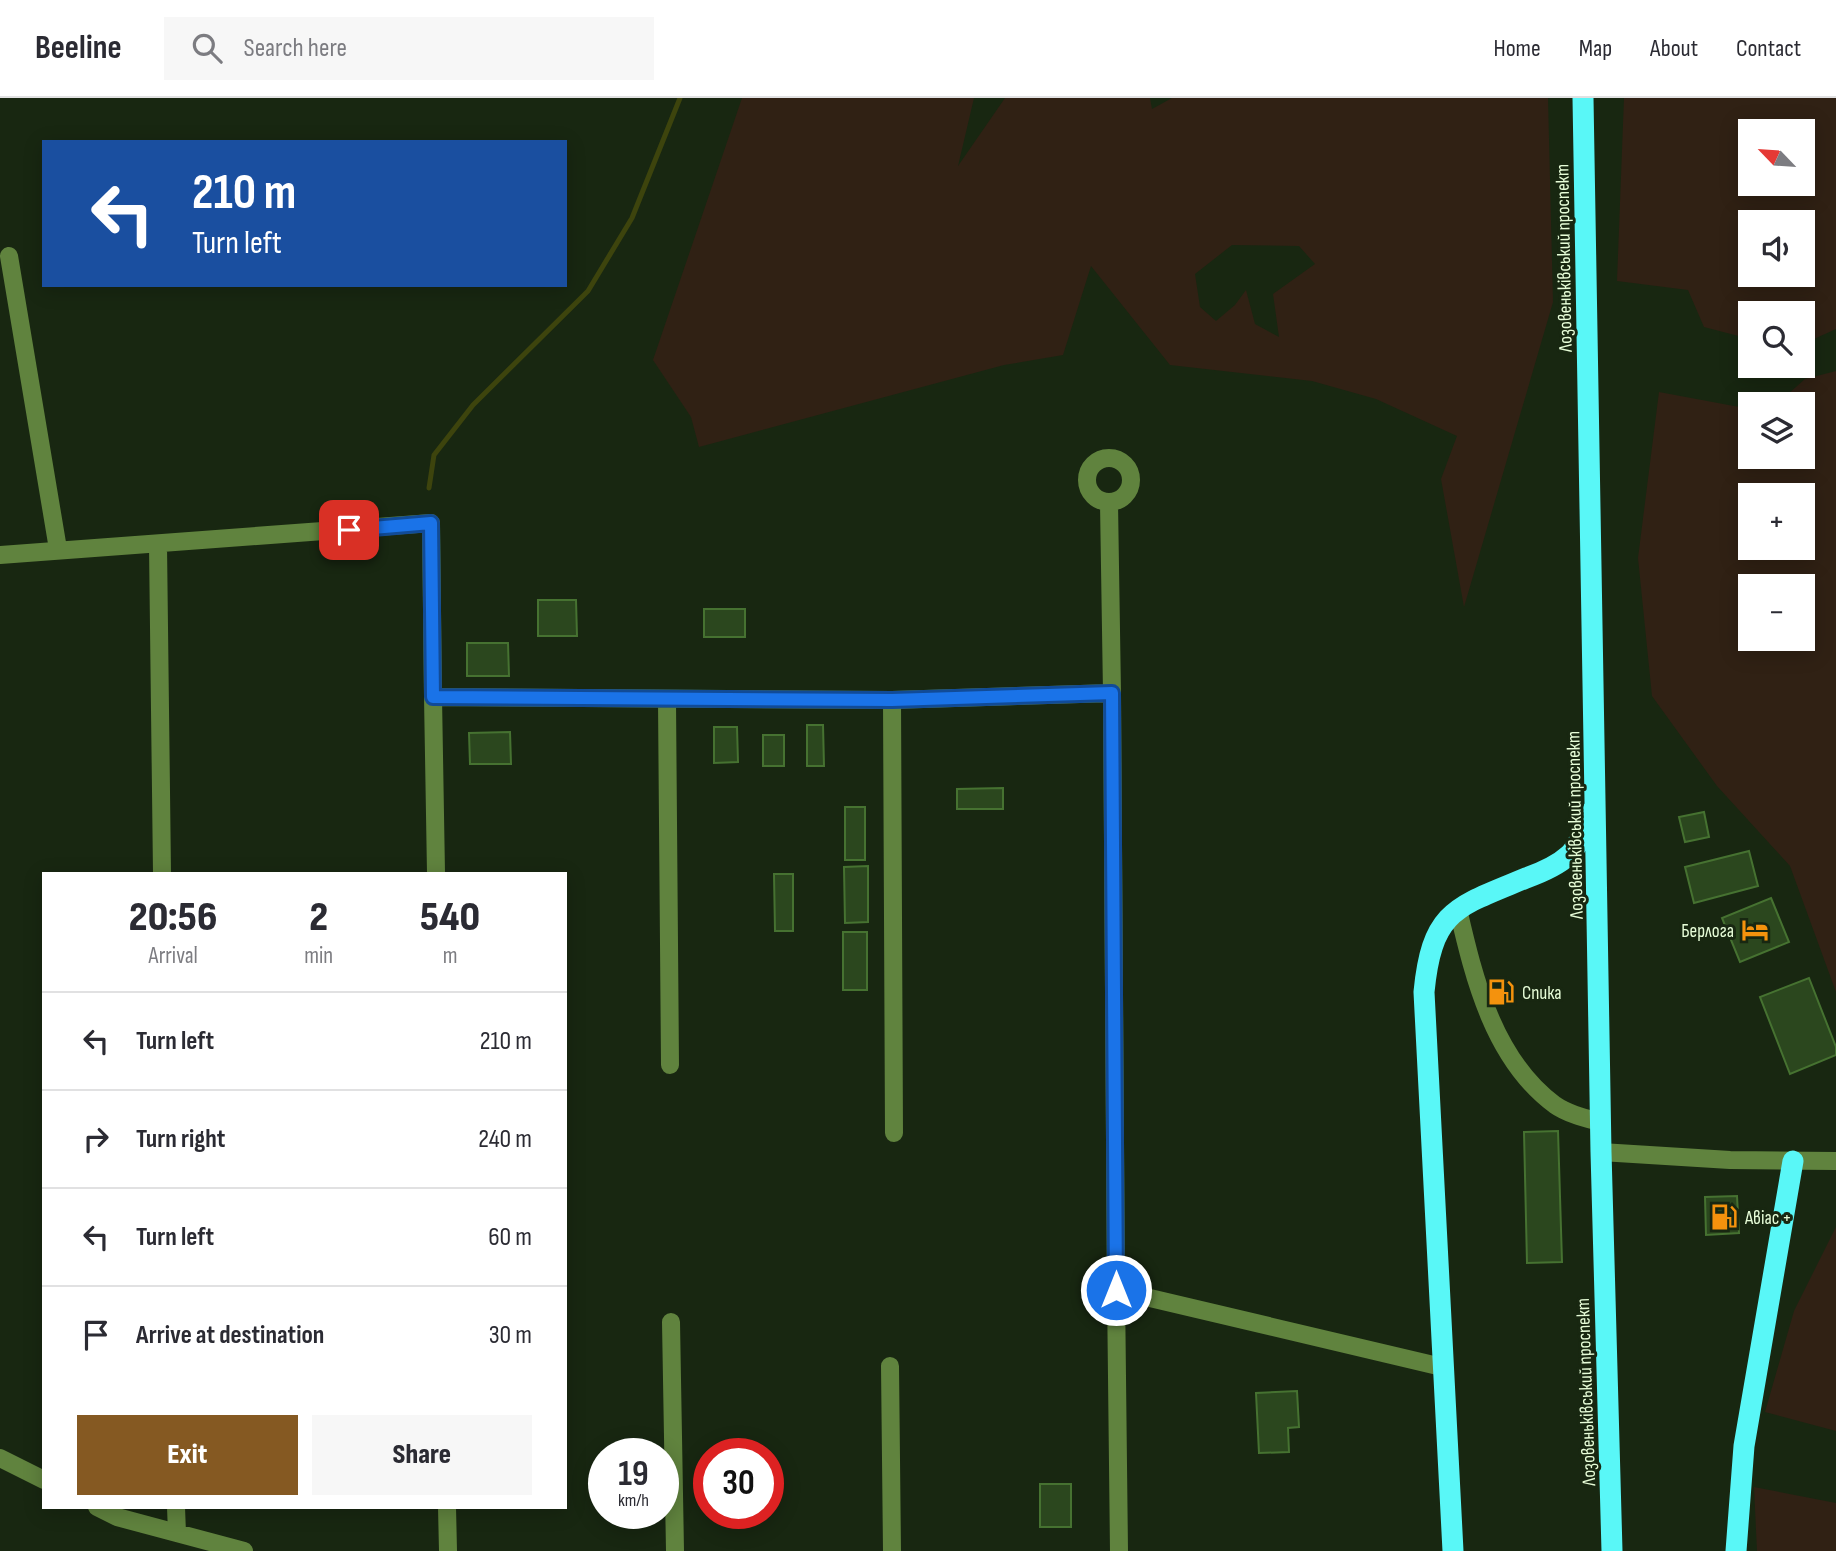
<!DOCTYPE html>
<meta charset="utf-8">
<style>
body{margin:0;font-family:"Sofia Sans Condensed",sans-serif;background:#f7f7f7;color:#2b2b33;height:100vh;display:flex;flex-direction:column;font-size:26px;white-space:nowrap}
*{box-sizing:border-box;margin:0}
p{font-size:23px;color:#7c7c81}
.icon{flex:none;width:38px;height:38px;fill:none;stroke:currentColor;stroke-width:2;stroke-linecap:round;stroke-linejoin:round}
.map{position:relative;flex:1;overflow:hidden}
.sheet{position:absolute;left:42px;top:774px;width:525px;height:637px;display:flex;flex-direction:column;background:#fff;border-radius:0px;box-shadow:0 4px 18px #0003}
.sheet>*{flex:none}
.top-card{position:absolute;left:42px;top:42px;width:525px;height:147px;border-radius:0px;box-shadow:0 4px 18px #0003;background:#1a4fa0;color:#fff;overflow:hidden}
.needle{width:46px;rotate:295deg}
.buttons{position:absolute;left:1738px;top:21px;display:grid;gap:14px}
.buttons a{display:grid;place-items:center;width:77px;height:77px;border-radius:0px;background:#fff;box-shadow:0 4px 18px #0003;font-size:35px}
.speed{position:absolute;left:588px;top:1340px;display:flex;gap:14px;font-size:35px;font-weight:700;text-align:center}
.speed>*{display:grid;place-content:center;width:91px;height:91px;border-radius:50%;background:#fff;box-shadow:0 4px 18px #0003;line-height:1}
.speed small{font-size:18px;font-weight:400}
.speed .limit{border:10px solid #d22;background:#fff;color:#111}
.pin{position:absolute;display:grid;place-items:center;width:60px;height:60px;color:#fff;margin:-30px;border-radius:14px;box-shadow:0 4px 10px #0006}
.me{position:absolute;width:77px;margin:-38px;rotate:0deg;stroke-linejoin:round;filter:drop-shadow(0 0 5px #0008)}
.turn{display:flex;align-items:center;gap:24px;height:147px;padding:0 35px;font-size:32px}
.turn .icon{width:91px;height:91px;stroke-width:2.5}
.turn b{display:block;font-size:49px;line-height:60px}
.eta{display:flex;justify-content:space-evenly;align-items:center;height:119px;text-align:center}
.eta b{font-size:42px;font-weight:800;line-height:49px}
.action{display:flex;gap:14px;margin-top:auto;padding:14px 35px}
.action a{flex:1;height:80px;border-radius:0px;background:#855922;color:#fff;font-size:28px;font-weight:800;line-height:80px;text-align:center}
.action a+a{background:#f7f7f7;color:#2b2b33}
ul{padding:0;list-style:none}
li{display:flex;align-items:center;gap:21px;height:98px;padding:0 35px;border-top:2px solid #e1e1e2}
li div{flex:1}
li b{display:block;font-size:26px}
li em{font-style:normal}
header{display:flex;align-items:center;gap:42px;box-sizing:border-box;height:98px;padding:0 35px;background:#fff;border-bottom:2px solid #e1e1e2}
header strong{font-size:33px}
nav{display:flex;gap:38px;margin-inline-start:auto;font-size:24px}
.search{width:490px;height:63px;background:#f7f7f7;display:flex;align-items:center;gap:18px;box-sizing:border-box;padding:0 24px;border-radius:0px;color:#7c7c81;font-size:26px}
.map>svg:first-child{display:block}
.green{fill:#302114;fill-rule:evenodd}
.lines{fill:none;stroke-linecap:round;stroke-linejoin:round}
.stream{stroke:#3d440d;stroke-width:5}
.building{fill:#2b471e;stroke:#467231;stroke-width:2}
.minor{stroke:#60833e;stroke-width:18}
.highway{stroke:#59f7f7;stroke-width:21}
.route-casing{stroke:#114b97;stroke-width:18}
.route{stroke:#1a73e8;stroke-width:12}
.labels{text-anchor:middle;stroke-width:6;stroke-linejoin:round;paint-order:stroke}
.street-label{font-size:19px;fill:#e7fdd8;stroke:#182711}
.poi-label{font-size:19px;fill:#e7fdd8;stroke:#182711;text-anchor:start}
</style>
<header>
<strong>Beeline</strong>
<div class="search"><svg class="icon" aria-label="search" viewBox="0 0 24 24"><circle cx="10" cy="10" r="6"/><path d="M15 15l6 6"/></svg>Search here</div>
<nav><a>Home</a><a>Map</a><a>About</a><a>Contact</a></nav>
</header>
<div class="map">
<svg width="1836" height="1453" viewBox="0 0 1836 1453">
<rect width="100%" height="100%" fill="#182711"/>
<path class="green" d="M742 0H974L958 68 1005 0H1150L1152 11 1172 0H1548L1553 204 1464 509 1441 381 1457 338 1376 301 1312 283 1170 267 1091 168 1063 257 1004 267 699 349 691 319 653 262ZM1232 147 1299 148 1315 166 1273 196 1279 239 1255 226 1246 192 1235 207 1216 223 1200 209 1195 176Z
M1624 0H1836V231L1803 246 1802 215H1750V241L1704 229 1688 192 1617 183ZM1750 33H1802V86H1750ZM1750 124H1802V177H1750Z
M1836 273V894L1790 768 1717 688 1652 598 1638 460 1659 294 1750 311V359H1802V306H1777L1805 281ZM1750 397H1802V450H1750ZM1750 488H1802V541H1750Z
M1836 1129V1333L1765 1314 1794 1213Z
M1754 1389 1836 1405V1453H1757Z"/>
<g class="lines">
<path class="stream" d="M429 390 434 357 473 307 588 193 632 120 680 0"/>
</g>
<path class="building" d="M538 502H576L577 538H538Z
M704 511H745V539H704Z
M467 545H508L509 578H467Z
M807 627H823L824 668H807Z
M714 629H737L738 664 714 665Z
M510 634 511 666H470L469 635Z
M763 637H784V668H763Z
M1003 690V711H957V691Z
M845 709H865V762H845Z
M1704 714 1709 739 1685 744 1679 719Z
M1749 753 1758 788 1694 805 1685 769Z
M868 768V824L845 825 844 769Z
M774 776H793V833H775Z
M1771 800 1789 844 1740 864 1722 820Z
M843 834H867V892H843Z
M1809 880 1836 949V957L1790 976 1760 899Z
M1558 1033 1562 1164 1527 1165 1524 1034Z
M1737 1098 1739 1135 1706 1137 1705 1099Z
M1297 1293 1299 1329 1288 1330 1289 1354 1259 1355 1256 1295Z
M1040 1386H1071V1429H1040Z"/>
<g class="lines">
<path class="minor" d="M9 158 58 451
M1087 382a22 22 0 1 1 44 0a22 22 0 1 1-44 0Z
M1109 405 1112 595
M158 447 162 775
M0 457 431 425 433 599 892 602 1112 595 1116 1192 1442 1269
M433 599 436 775
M892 602 894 1035
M667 603 670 967
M1458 811C1474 881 1494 962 1555 1007 1568 1016 1585 1020 1600 1024
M1601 1054 1730 1062 1836 1063
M1116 1192 1119 1453
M671 1224 675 1453
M890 1268 892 1453
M0 1360 44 1382
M97 1409 117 1419 244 1453
M176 1409 177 1435
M447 1409 448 1453"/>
<path class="highway" d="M1583 0 1601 1054 1612 1453
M1453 1453 1424 894C1432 812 1456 809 1526 780 1540 775 1557 768 1569 757 1580 747 1587 723 1594 710
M1736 1453 1744 1348 1793 1063"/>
</g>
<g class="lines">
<g class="route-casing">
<path id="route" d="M349 432 431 425 433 599 892 602 1112 595 1116 1192"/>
</g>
<use href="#route" class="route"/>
</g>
<defs>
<g id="hotel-bare" transform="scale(2.1)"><path d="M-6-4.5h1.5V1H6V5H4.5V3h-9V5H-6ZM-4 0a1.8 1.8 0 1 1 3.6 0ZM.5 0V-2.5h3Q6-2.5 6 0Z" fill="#f4920d" stroke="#182711" stroke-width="2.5" paint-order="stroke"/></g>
<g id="fuel-bare" transform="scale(2.1)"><path d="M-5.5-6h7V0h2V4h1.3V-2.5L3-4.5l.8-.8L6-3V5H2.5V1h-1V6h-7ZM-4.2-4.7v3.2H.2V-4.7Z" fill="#f4920d" stroke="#182711" stroke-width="2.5" paint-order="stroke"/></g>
</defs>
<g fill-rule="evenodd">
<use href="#hotel-bare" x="1755" y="832"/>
<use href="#fuel-bare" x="1501" y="894"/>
<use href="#fuel-bare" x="1724" y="1119"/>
</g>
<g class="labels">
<g class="street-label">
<text transform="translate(1563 160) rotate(-91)" y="7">Лозовеньківський проспект</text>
<text transform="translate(1574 727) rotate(-91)" y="7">Лозовеньківський проспект</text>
<text transform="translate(1585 1294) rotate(-92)" y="7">Лозовеньківський проспект</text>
</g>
<g class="poi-label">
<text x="1734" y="839" text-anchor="end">Берлога</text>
<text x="1522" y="901">Спика</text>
<text x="1745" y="1126">Авiас +</text>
</g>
</g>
</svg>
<div class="buttons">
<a><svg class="needle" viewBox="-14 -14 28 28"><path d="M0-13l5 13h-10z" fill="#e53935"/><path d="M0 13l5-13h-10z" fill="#7c7c81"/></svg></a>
<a><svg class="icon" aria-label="sound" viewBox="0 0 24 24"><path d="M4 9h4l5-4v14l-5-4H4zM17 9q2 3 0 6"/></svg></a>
<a><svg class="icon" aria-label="search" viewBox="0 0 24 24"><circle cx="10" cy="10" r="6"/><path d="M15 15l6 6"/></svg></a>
<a><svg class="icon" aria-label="layers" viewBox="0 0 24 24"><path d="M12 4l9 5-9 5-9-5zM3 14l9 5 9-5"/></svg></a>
<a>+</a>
<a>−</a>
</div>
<div class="speed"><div>19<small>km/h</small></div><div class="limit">30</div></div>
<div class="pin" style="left:349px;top:432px;background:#d93025"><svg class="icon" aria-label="arrive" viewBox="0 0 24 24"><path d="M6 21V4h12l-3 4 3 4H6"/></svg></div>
<svg class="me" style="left:1116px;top:1192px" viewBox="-20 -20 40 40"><circle r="17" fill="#1a73e8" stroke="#fff" stroke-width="3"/><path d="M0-11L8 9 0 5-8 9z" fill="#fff"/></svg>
<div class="top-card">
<div class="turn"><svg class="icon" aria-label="left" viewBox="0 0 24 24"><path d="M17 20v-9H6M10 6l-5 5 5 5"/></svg><div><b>210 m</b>Turn left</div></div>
</div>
<section class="sheet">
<div class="eta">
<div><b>20:56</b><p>Arrival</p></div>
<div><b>2</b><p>min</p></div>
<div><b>540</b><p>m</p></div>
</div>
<ul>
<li><svg class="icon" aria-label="left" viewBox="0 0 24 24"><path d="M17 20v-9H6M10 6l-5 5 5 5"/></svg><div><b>Turn left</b></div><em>210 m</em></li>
<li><svg class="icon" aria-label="right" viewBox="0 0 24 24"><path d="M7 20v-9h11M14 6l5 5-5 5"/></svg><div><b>Turn right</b></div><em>240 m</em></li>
<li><svg class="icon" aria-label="left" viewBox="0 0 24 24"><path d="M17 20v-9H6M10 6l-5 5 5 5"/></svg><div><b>Turn left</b></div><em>60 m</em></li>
<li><svg class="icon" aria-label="arrive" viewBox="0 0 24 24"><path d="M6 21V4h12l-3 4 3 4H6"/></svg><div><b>Arrive at destination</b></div><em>30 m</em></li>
</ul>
<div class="action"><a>Exit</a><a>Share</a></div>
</section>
</div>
